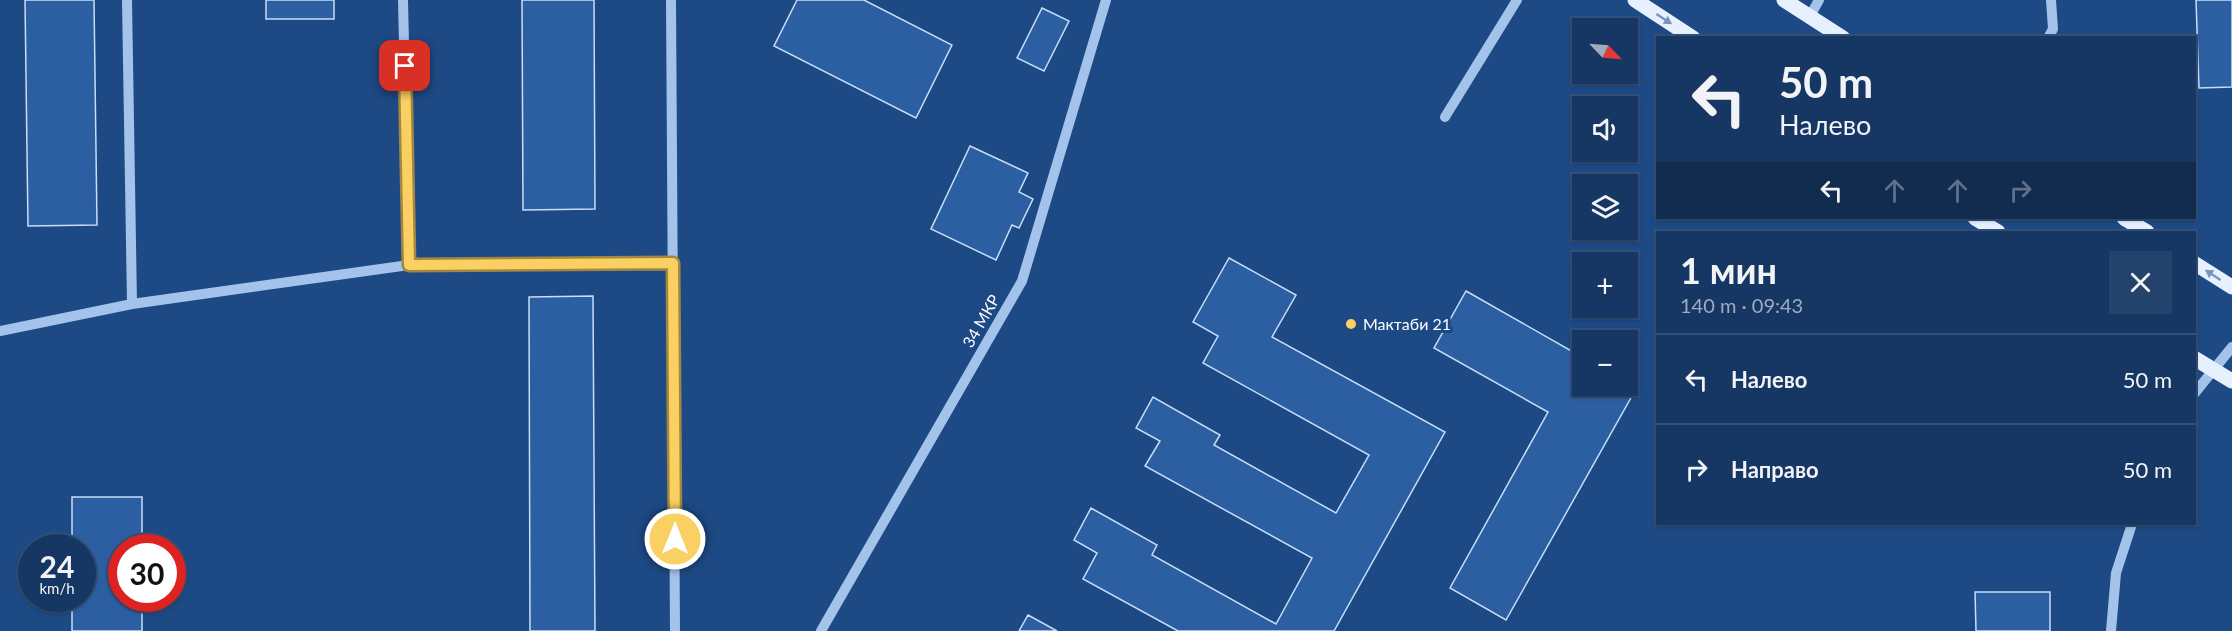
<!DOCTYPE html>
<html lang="ru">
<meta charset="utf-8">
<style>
body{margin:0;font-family:Lato,sans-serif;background:#23426c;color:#f1f3f6;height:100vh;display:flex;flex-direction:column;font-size:22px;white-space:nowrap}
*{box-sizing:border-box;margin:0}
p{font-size:20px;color:#9eacbe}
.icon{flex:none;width:33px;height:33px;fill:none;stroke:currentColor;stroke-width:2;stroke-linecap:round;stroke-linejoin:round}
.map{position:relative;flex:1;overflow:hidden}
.drawer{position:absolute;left:1656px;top:231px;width:540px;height:294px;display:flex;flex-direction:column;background:#163763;border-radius:0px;box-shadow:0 2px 4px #0004,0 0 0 2px #355178}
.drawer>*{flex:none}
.top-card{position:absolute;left:1656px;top:36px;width:540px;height:183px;border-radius:0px;box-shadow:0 2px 4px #0004,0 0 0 2px #355178;background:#163763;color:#f1f3f6;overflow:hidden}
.needle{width:39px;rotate:115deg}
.controls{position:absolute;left:1572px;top:18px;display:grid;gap:12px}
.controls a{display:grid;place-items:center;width:66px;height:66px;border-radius:0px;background:#163763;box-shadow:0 2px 4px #0004,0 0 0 2px #355178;font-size:30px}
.speed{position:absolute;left:18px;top:534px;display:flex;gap:12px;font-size:30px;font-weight:700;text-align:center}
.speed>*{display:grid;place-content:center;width:78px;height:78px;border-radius:50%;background:#163763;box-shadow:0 2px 4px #0004,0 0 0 2px #355178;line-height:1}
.speed small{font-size:15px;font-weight:400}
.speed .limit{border:9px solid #d22;background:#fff;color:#111}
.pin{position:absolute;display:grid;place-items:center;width:51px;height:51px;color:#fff;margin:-26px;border-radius:12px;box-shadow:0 3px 9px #0006}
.me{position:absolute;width:66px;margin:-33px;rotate:0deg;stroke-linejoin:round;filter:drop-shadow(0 0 4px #0008)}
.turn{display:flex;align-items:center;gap:21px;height:126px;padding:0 24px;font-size:27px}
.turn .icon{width:78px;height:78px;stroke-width:2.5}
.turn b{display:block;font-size:42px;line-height:51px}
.lanes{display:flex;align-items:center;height:57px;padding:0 24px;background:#0003;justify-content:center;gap:30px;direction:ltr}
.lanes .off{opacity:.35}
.round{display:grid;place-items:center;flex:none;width:63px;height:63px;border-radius:0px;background:#23426c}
.head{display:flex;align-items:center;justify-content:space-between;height:102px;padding:0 24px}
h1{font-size:36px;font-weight:700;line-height:45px}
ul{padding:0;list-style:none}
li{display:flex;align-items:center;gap:18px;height:90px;padding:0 24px;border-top:2px solid #355178}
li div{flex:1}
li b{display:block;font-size:22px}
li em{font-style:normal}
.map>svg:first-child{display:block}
.building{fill:#2c5fa2;stroke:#c8ddf8;stroke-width:1.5}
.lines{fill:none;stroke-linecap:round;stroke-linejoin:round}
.minor{stroke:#a4c3ea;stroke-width:10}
.major{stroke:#e7f0fe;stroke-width:15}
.oneway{fill:#7894bb}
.route-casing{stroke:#a28740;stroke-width:15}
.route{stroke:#fad062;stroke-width:10}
.poi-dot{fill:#fad062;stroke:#1d4984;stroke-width:2}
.labels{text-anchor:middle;stroke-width:6;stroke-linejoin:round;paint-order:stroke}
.street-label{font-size:16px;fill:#fff;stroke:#1d4984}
.poi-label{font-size:16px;fill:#fff;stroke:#1d4984;text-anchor:start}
</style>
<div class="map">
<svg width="2232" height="631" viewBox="0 0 2232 631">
<rect width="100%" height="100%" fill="#1d4984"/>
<path class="building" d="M25 0H94L97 225 28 226Z
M266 0H334V19H266Z
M522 0H594L595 209 523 210Z
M797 0H864L952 45 916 118 774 46Z
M2196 0H2232V87L2199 88Z
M1042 8 1069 21 1044 71 1017 58Z
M970 146 1028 173 1019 192 1033 199 1019 228 1012 225 996 260 931 229Z
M1229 258 1296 295 1272 337 1445 432 1334 631H1178L1083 579 1097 553 1074 540 1091 508 1157 545 1152 555 1276 624 1312 558 1145 466 1160 441 1136 428 1153 397 1220 435 1214 445 1336 513 1369 455 1203 363 1218 336 1193 322Z
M1466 291 1582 357V386H1628V382L1637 387 1506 620 1450 588 1548 412 1434 348Z
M593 296 595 631H530L529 297Z
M72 497H142V548H122V598H142V631H72V598H82V548H72Z
M1975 592H2050V631H1976Z
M1028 615 1057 631H1019Z"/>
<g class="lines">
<path class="minor" d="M127 0 132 304
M403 0 409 265
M671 0 675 631
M1810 16 1819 0
M2048 38 2053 29 2051 0
M1445 117 1517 0
M0 331 132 304 409 265 673 263
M2194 394 2232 347
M821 631 1022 281 1106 0
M2111 631 2116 573 2132 524"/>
<path class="major" d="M1635 0 1693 38
M1784 0 1843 38
M1975 218 1998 232
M2124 218 2147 232
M2194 263 2232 287
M2194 358 2232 381"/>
</g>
<defs><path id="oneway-solid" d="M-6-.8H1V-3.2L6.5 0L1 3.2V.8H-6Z" transform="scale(1.5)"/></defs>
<g class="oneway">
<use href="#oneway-solid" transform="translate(1664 19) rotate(33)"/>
<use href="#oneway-solid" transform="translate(2213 275) rotate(-147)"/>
</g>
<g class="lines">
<g class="route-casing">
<path id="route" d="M405 66 409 265 673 263 675 539"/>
</g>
<use href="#route" class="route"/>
</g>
<circle class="poi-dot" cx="1351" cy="324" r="6"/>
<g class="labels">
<g class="street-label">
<text transform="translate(981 321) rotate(-60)" y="6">34 МКР</text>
</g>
<g class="poi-label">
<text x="1363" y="330">Мактаби 21</text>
</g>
</g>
</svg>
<div class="controls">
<a><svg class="needle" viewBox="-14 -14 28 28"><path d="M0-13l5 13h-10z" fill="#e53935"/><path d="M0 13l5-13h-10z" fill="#9eacbe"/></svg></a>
<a><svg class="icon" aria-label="sound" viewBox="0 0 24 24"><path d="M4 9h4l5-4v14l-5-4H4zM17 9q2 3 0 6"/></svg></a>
<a><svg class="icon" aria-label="layers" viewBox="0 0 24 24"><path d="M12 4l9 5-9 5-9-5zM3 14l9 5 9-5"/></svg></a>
<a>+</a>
<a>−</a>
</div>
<div class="speed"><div>24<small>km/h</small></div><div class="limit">30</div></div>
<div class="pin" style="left:405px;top:66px;background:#d93025"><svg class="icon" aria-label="arrive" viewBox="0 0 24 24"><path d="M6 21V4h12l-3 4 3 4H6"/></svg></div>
<svg class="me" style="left:675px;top:539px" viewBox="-20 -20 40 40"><circle r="17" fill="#fad062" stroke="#fff" stroke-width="3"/><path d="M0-11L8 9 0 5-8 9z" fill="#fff"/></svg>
<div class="top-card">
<div class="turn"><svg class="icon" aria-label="left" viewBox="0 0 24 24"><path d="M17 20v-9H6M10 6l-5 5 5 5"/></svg><div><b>50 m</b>Налево</div></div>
<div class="lanes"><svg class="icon" aria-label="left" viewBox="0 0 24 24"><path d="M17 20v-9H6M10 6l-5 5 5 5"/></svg><svg class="icon off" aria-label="ahead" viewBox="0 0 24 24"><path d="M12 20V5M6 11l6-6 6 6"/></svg><svg class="icon off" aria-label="ahead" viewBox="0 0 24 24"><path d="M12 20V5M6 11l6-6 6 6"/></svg><svg class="icon off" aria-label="right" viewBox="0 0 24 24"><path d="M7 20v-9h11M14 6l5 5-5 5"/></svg></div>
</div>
<section class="drawer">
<div class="head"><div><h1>1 мин</h1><p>140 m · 09:43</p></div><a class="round"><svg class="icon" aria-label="close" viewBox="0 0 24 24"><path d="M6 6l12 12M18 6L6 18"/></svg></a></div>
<ul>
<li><svg class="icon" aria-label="left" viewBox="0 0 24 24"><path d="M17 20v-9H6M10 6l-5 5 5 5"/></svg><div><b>Налево</b></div><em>50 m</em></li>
<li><svg class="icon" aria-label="right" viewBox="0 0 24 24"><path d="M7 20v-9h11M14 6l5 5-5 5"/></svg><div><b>Направо</b></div><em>50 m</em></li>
</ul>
</section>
</div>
